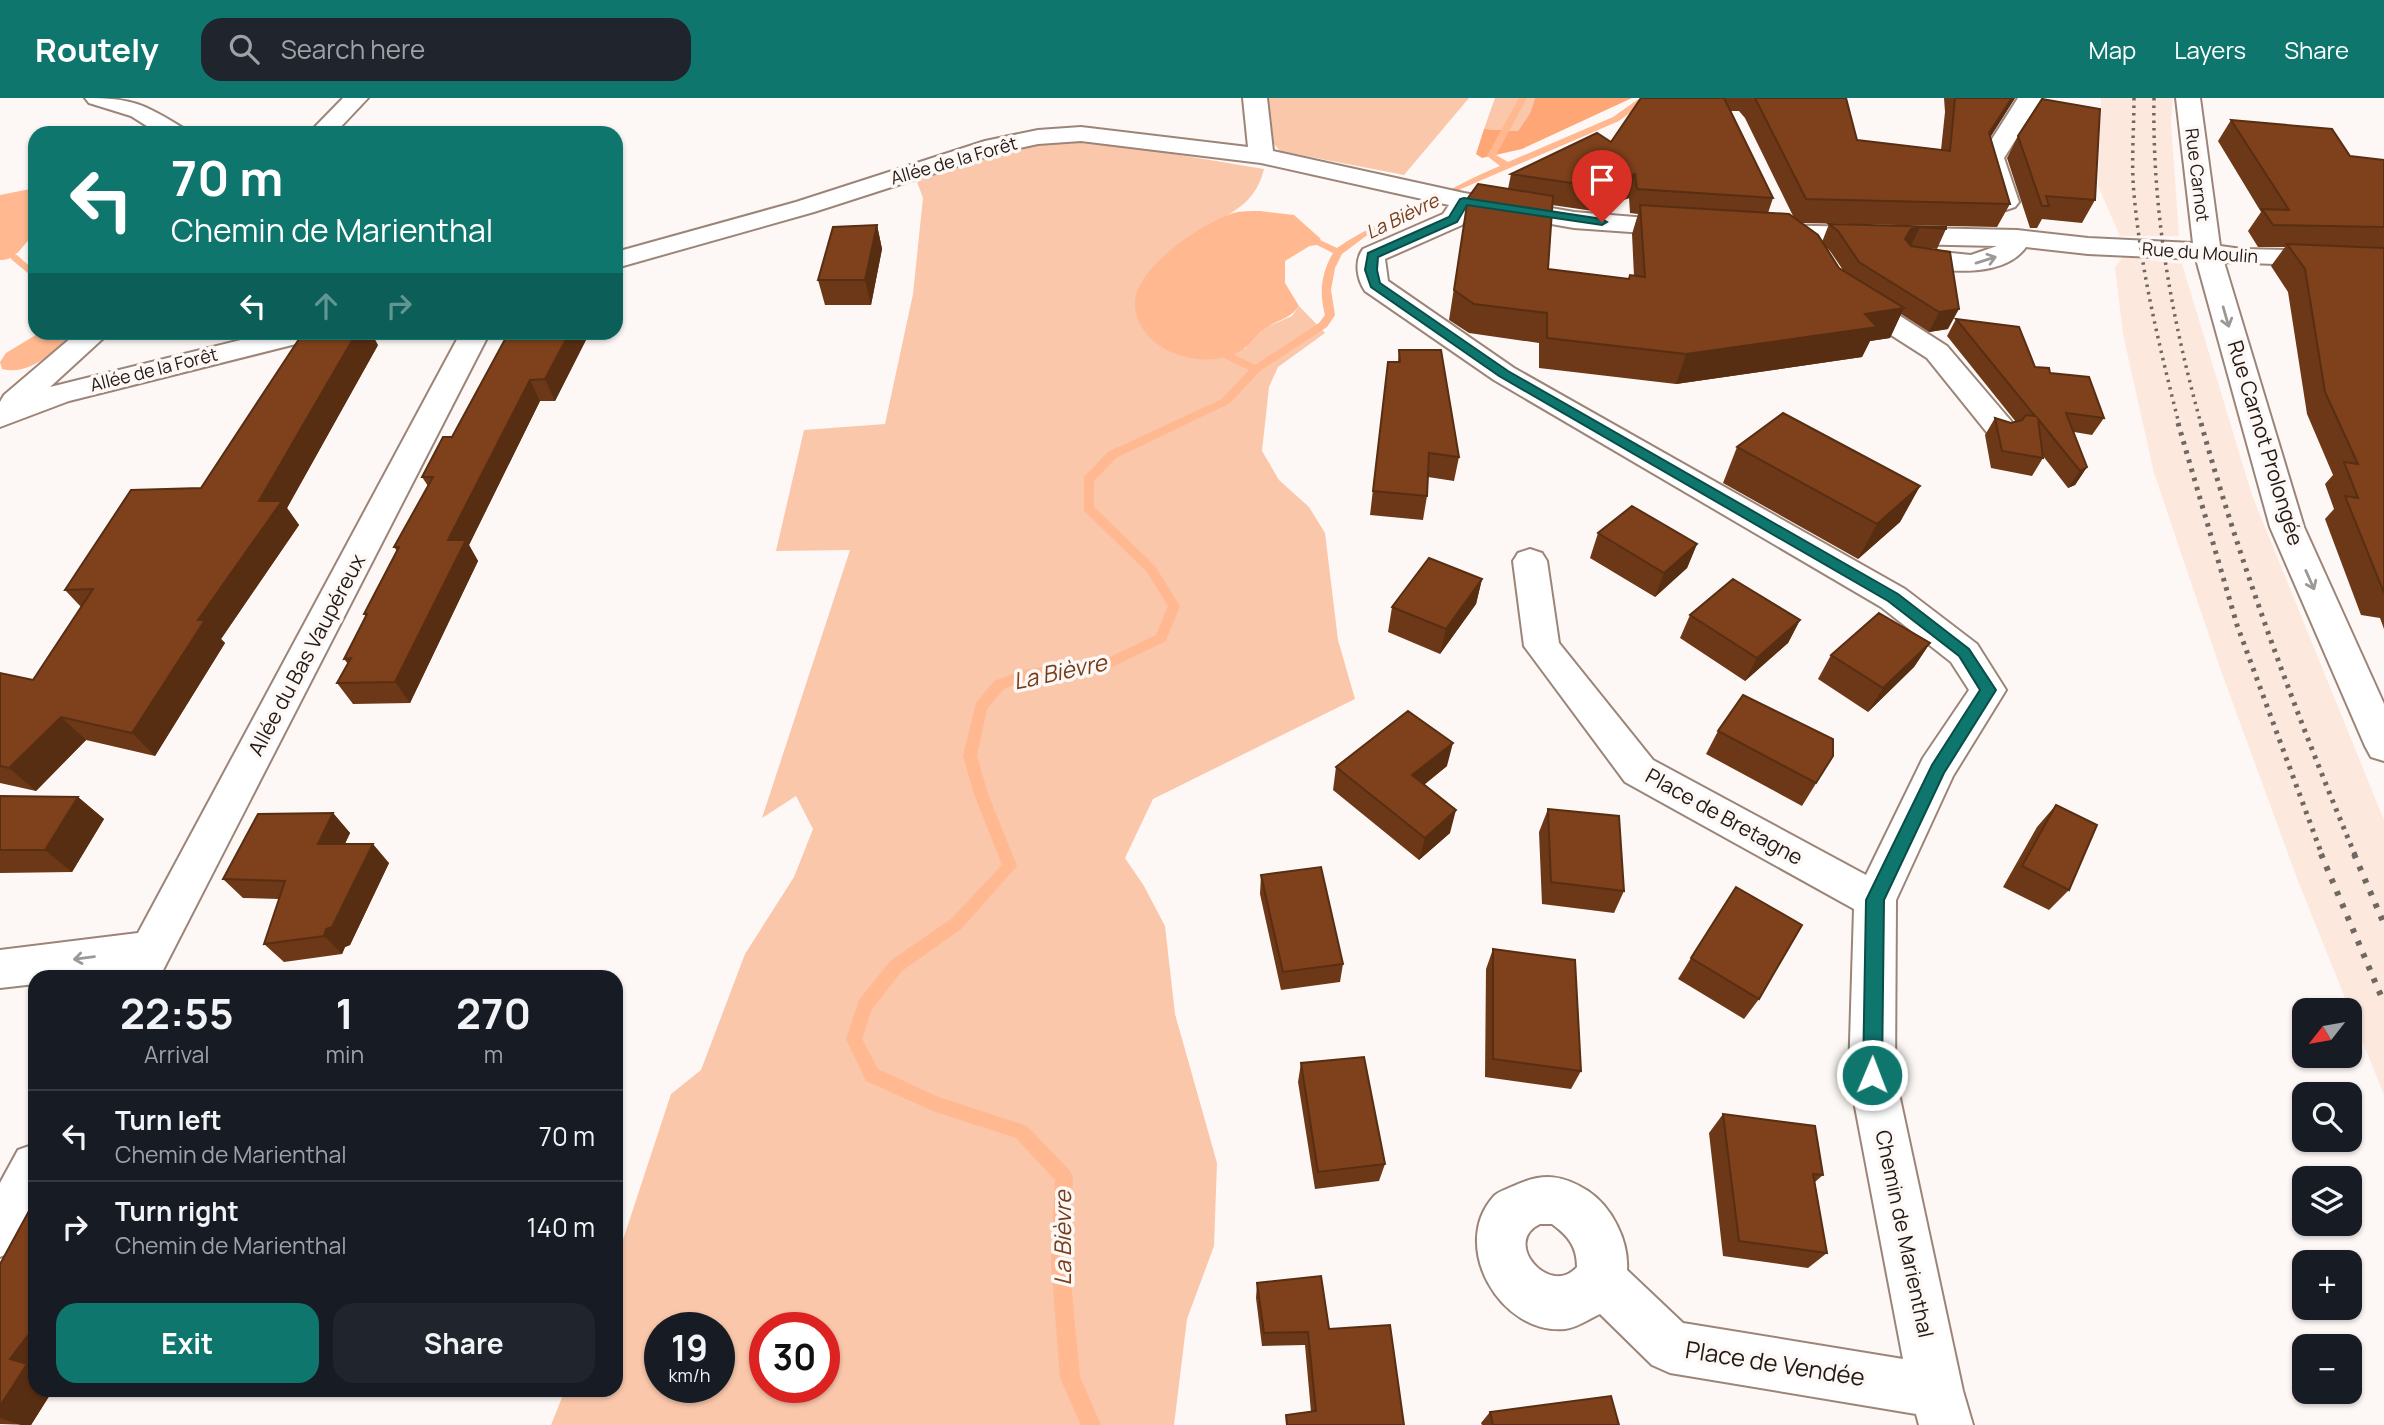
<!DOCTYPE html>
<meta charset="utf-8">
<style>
body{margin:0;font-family:Manrope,sans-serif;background:#20242c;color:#f1f3f6;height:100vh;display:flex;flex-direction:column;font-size:26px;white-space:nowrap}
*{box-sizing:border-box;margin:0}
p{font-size:23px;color:#9ea1a6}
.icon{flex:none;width:38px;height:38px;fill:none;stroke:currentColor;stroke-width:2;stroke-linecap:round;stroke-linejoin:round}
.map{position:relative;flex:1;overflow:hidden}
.drawer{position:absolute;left:28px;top:872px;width:595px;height:427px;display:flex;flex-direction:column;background:#171b24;border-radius:21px;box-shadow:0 2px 5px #0004}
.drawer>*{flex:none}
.top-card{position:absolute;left:28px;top:28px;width:595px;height:214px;border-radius:21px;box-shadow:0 2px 5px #0004;background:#0f766e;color:#fff;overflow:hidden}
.needle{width:46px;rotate:239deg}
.controls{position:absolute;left:2292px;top:900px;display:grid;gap:14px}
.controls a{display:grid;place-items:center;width:70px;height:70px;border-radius:14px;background:#171b24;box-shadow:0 2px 5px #0004;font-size:35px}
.speed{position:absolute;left:644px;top:1214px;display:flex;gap:14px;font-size:35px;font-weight:700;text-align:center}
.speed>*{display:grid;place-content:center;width:91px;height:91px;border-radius:50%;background:#171b24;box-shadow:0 2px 5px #0004;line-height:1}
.speed small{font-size:18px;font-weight:400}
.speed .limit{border:10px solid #d22;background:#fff;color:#111}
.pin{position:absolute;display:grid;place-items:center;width:60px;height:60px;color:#fff;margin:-72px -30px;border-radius:50% 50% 50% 0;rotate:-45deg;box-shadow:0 0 7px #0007}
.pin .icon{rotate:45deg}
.me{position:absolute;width:77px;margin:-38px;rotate:1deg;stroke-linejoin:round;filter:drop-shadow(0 0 5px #0008)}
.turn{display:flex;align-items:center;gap:24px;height:147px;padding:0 28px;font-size:32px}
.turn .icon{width:91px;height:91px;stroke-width:2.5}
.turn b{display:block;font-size:49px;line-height:60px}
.lanes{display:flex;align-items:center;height:66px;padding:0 28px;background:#0003;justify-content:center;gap:35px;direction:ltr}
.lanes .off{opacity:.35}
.eta{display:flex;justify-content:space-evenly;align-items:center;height:119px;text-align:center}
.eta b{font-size:42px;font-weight:700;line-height:49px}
.cta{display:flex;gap:14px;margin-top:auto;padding:14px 28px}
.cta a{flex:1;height:80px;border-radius:21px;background:#0f766e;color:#fff;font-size:28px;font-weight:700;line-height:80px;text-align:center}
.cta a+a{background:#20242c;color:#f1f3f6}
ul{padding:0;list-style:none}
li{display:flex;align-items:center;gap:21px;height:91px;padding:0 28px;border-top:2px solid #363941}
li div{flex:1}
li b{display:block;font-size:26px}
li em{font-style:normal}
header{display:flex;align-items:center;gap:42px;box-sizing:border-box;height:98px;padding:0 35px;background:#0f766e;color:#fff}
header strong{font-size:33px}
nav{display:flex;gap:38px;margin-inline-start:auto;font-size:24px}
.search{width:490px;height:63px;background:#20242c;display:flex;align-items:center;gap:18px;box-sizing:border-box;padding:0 24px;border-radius:21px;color:#9ea1a6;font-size:26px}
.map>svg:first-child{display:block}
.built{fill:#fce8dd}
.green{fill:#fac7ab;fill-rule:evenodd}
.forest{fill:#fea675}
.water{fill:#ffb890}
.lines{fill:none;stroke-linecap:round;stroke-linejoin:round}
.stream{fill:#ffb890;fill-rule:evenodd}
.minor-casing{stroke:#9c8578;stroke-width:4}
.minor{fill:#fff;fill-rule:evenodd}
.rail-far2{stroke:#6e6762;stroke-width:3.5;stroke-dasharray:2.5 5;stroke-linecap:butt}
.rail-far1{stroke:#6e6762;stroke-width:5;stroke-dasharray:3.5 6;stroke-linecap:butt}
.rail{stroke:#6e6762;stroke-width:6;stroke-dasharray:4.5 9;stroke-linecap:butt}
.wall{fill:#6c3817;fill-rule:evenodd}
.shaded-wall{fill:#582e13}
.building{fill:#7e411b;stroke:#582e13;stroke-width:2}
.oneway{stroke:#9c9895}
.route{fill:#0f766e;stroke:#0a4d48;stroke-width:2}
.labels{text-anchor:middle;stroke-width:7;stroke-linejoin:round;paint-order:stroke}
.far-street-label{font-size:18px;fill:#221914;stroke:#fdf8f5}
.far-water-label{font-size:19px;font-style:italic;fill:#763e1b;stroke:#fdf8f5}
.street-label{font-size:21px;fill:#221914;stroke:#fdf8f5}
.water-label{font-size:23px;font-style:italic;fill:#763e1b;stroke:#fdf8f5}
.near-street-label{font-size:24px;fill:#221914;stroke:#fdf8f5}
</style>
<header>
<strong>Routely</strong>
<div class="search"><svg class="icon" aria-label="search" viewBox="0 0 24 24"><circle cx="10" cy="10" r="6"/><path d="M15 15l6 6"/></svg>Search here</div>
<nav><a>Map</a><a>Layers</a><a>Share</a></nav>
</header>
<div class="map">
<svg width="2384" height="1327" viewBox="0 0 2384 1327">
<rect width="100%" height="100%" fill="#fdf8f5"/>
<path class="built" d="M2101 0H2173L2171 25 2179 138H2120L2098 88Z
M2123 159 2182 166 2252 397 2384 722V997L2298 783 2220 570 2154 375 2123 236 2115 169Z"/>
<path class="green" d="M1265 0H1469L1404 77 1280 53 1272 44Z
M1495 0H1535L1530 15 1518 33 1484 31Z
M1064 43 1102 44 1264 71C1254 113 1221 117 1190 139 1178 146 1148 173 1142 185 1139 191 1137 199 1135 206L1245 251 1264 230 1292 218 1299 208 1325 235 1278 269 1269 289 1262 353 1279 382 1309 409 1325 435 1338 542 1355 601 1153 701 1125 760 1144 788 1165 828 1175 916 1217 1065 1214 1148 1187 1221 1174 1327H551L565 1292H616V1163L671 996 701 972 745 856 794 779 813 731 796 698 762 720 850 452 776 453 804 332 885 326 913 196 923 100 917 84C966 65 1012 48 1064 43ZM660 1230H719V1290H660ZM765 1230H824V1290H765Z"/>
<path class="forest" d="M1535 0H1632L1522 51 1482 60 1476 56 1484 31 1518 33 1530 15Z"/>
<path class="water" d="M35 90V136C22 146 17 163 0 162V97Z
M1260 113 1294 117 1321 141 1285 163V185L1299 208C1289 222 1276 222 1264 231 1257 236 1252 245 1245 250 1209 276 1138 256 1135 207 1133 170 1203 125 1233 115 1241 113 1251 113 1260 113Z
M39 235H75C54 252 32 278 2 271L0 264 6 255Z"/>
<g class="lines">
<path class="stream" d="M1519 0H1527L1496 57 1508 64 1613 19 1640 0H1649L1619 23 1461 91 1426 111 1366 138 1342 156 1335 170 1331 192 1335 217 1327 229 1260 273 1230 305 1116 360 1094 383V409L1155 468 1180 508 1167 540 1166 543 1110 570 1030 580 1004 591 987 611 977 658 988 696 1017 768 961 831 902 873 872 911 862 941 878 971 936 998 1027 1028 1070 1073 1073 1079 1069 1164 1080 1279 1101 1327H1081L1060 1280 1051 1164 1055 1082 1016 1040 933 1013 866 983 846 941 859 902 890 863 951 821 1002 767 974 696 963 658 976 605 994 583 1023 572 1108 560 1156 537 1168 508 1147 474 1084 413V379L1108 354 1222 301 1249 272 1206 251V247H1214L1255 267 1319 225 1325 217C1319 194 1321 176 1333 155L1317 147 1299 149V145L1318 141 1337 150C1365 130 1391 122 1421 107 1447 93 1473 79 1500 68L1487 58Z
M11 157H17L35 173V181L11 161Z"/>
<g class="minor-casing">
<path id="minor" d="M85 0C132 0 144 6 183 30L187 35H158L131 18 89 5Z
M343 0H368L335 35H309Z
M1243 0H1267L1273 53 1464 95 1574 114 1696 124 1700 130 1696 136 1687 138 1574 130 1471 112 1462 127 1385 161 1388 183 1514 270 1905 491 1977 546 2006 592 1953 678 1896 802 1895 977 1963 1293 1973 1327H1919L1916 1316 1670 1275 1652 1267 1600 1216C1589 1221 1576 1230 1565 1231 1500 1237 1449 1147 1494 1098 1499 1093 1510 1090 1518 1086 1544 1075 1563 1077 1588 1093 1612 1109 1629 1143 1627 1172L1683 1225 1903 1261 1849 977 1854 811 1625 684 1524 548 1513 463 1518 455 1530 451 1542 455 1547 463 1559 545 1653 662 1866 777 1923 660 1969 592 1951 564 1881 509 1494 282 1365 193C1357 181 1354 163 1363 151L1443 116 1449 107 1261 65 1081 43 1038 46 1000 54 814 114 616 170V154L796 104 985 43 1038 32 1081 29 1248 49ZM1540 1126H1552C1568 1138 1577 1148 1577 1169 1550 1200 1501 1144 1540 1126Z
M2018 0H2042L2004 60 2019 104 2015 109 2006 112 1997 109 1993 104 1980 60Z
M2176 0H2200L2220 148 2242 151 2384 154V170L2224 164 2304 429 2384 606V663L2371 659 2365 648 2270 429 2196 161 2088 156 2026 149C2002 183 1936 173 1902 165L1898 159 1902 153 1911 151 1971 157 1997 148 1764 143 1755 141 1751 135 1755 129 1764 127 2017 132 2088 140 2193 145Z
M1851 191 1861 193 1947 248 2011 323 2015 330 2011 337 2000 340 1989 337 1927 260 1841 205 1837 199 1841 193Z
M78 234H110L50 289 273 234H324L320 240 69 303 0 329V304L4 297Z
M461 234H490L160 878H117L118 875 92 878H35V886L0 890V852L138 835Z
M35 1046V1118L17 1151 0 1159V1085L18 1052Z"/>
</g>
<use href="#minor" class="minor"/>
<path class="rail-far2" d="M2134 0C2134 32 2131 64 2134 96 2141 174 2160 251 2179 326
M2154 0C2152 112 2171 218 2201 326"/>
<path class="rail-far1" d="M2178 325 2237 527 2322 757
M2201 325C2242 472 2296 616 2355 757"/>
<path class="rail" d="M2321 756 2384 905
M2354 756 2384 826"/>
</g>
<path class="wall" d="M1641 0H1846L1857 42 1941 52 1945 14 1944 0H2015L1990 39 2010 106 1997 129 1801 125 1822 144 1829 126 1946 129V131L1937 151 1917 149 1948 231 1929 234 1901 216 1890 240 1870 243 1862 259 1676 286 1539 270V245L1469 235 1449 222 1468 100 1508 91 1511 76 1611 44ZM1731 13H1739L1745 20 1794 120 1768 115 1773 100ZM1629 100 1630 115 1638 116 1632 136 1634 178 1629 181 1548 171 1552 107 1593 113ZM1826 149 1830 153 1843 172 1839 170Z
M2231 22 2350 58 2384 62V531L2380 520 2361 517 2325 421 2334 411 2325 386 2333 377 2307 316 2288 194 2271 168 2285 149H2258L2248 133 2261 114 2218 43Z
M2018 38 2095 102 2082 125 2042 121 2037 130H2030L2007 60Z
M877 127 882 151 871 207H825L818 182Z
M1956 221 2035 269 2050 275 2104 320 2092 337 2074 334 2087 369 2075 387 2068 390 2043 358V360L2032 378 1991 370 1985 337 1995 320 2011 325 2016 324 1947 238Z
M590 234 555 303H540L469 447 478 463 410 605 353 606 337 585 348 566 344 561 366 519 364 516 397 453 394 449 428 388 422 379 452 339Z
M378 247 287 410 299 427 221 541 225 545 155 658 86 642 36 693 0 685V575L33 582 81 509 65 492 201 390Z
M1399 252 1459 359 1454 383 1428 379 1427 398 1423 422 1370 417 1388 264H1398Z
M1737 349 1920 388 1900 424 1858 461 1723 385Z
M1598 435 1697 446 1687 470 1655 499 1590 460Z
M1482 481 1476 506 1440 556 1388 534 1392 509Z
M1690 517 1800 522 1788 545 1745 583 1680 540Z
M1930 545 1914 569 1868 614 1818 581 1831 557Z
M1718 633 1833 658 1802 708 1706 656Z
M1447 668 1424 687 1450 735 1419 762 1333 692 1336 669Z
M0 698 78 699 104 721 72 774 0 775Z
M2056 707 2069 792 2049 812 2003 789 2037 729Z
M1548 711 1624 793 1614 815 1542 806 1539 734Z
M333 715 350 735 345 746 389 765 350 847 345 849 342 856 284 864 264 846 279 801 243 800 223 781Z
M1261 777 1343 866 1340 884 1281 892 1260 796Z
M1493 851 1581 973 1571 991 1485 979 1486 871Z
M1691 860 1759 901 1744 921 1678 881Z
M1301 965 1385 1066 1379 1083 1315 1091 1298 984Z
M1723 1016 1823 1077 1815 1084 1827 1155 1808 1170 1723 1158 1709 1035Z
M0 1166 35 1292H53L31 1327 0 1326Z
M1257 1185 1329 1231 1404 1327 1311 1314 1305 1247 1262 1248 1256 1200Z
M1490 1314 1619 1327H1482L1481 1325Z"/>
<path class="shaded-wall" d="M2012 0H2015L1978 59 1989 35Z
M1635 76 1629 100 1593 113 1599 89Z
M877 127 882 151 871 207 865 182Z
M1920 129 1911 148 1905 141 1911 131Z
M1904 210 1890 240 1870 243 1862 259 1676 286 1686 256 1865 216Z
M1959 211 1948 231 1929 234 1939 214Z
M357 234H371L378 247 287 410 299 427 221 541 225 545 155 658 132 635 198 522 259 403Z
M570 234H590L555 303 545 281Z
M530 282 540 303 469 447 478 463 410 605 395 584 448 442Z
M2087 369 2075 387 2068 390 2080 373Z
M1920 388 1900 424 1858 461 1877 426Z
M1697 446 1687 470 1655 499 1664 475Z
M1482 481 1476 506 1440 556 1446 531Z
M1800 522 1788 545 1745 583 1757 560Z
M1930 545 1914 569 1868 614 1883 590Z
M61 619 86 642 36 693 9 670Z
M1453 645 1447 668 1407 700 1412 677Z
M78 699 104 721 72 774 45 752Z
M1456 712 1450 735 1419 762 1425 740Z
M333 715 350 735 335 765 318 746Z
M373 746 389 765 350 847 345 849 342 856 324 838 326 831Z
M35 1228V1292H53L31 1327H21L0 1320V1308L10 1261Z"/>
<path class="building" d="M1641 0H1724L1773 100 1637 91 1635 76 1599 89 1511 76 1597 35 1611 44Z
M1755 0H1846L1857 42 1950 53 1955 0H2012L1989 35 2010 106 1806 101Z
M2042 1 2100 11 2095 102 2046 98 2049 108H2042L2018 38Z
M2231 22 2332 31 2350 58 2384 62V129L2273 127 2262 111 2289 112Z
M1478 86 1553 98 1548 171 1629 181 1630 177 1645 179 1640 107 1789 116 1818 137 1839 170 1904 210 1865 216 1877 229 1686 256 1547 240V215L1474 206 1454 192 1468 100Z
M1829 126 1946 129V131L1920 129 1911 131 1905 141 1911 148 1950 154 1959 211 1939 214 1859 164 1838 133Z
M877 127 865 182H818L833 129Z
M2287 146 2384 150V495L2345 398 2358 400 2344 364 2358 366 2325 294 2305 171Z
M1956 221 2019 229 2035 269 2049 270 2050 275 2089 279 2104 320 2066 315 2087 369 2080 373 2038 321 2043 360 2002 353 1995 320 2011 325 2022 322 2026 317 2035 318Z
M315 234H357L259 403H282L198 522H205L132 635 61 619 9 670 0 668V575L33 582 93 491 65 492 131 392 201 390 301 238Z
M509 234H570L545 281 530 282 448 442H466L395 584 337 585 351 560 344 561 367 516H364L399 449H394L433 379H422L443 339H452Z
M1399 252H1441L1459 359 1429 355 1427 398 1373 393 1388 264H1400Z
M1783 315 1920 388 1877 426 1737 349Z
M1632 408 1697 446 1664 475 1598 435Z
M1429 460 1482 481 1446 531 1392 509Z
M1733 481 1800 522 1757 560 1690 517Z
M1879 515 1930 545 1883 590 1831 557Z
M1743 597 1833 641V658L1816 685 1718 633Z
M1408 613 1453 645 1412 677 1456 712 1425 740 1336 669Z
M0 698 78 699 45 752H0Z
M2056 707 2097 727 2069 792 2022 768Z
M1548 711 1619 718 1624 793 1551 784Z
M333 715 318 746H373L332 829 326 831 324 838 264 846 285 783 223 781 258 716Z
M1321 769 1343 866 1283 874 1261 777Z
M1736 789 1802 827 1759 901 1691 860Z
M1493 851 1575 862 1581 973 1493 961Z
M264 876 263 878H186L187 877Z
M1364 959 1385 1066 1318 1074 1301 965Z
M1723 1016 1815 1028 1823 1077 1813 1076 1827 1155 1739 1143Z
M35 1102V1228L10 1261 27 1266 0 1308V1166Z
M1321 1178 1329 1231 1390 1227 1404 1327H1287L1286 1317 1316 1313 1308 1234 1264 1235 1257 1185Z
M1611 1298 1619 1327H1493L1490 1314Z"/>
<defs><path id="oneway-shaft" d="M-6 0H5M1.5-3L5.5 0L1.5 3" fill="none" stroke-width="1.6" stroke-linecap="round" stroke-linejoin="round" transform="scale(1.75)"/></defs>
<g class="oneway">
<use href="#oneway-shaft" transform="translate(1986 162) rotate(-17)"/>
<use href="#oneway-shaft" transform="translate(2226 219) rotate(74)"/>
<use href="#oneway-shaft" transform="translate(2310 482) rotate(66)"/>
<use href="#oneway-shaft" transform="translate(84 860) rotate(173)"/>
</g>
<path class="route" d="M1464 100 1602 121 1607 124 1602 127 1467 107 1457 124 1378 159 1377 172 1380 185 1508 273 1898 496 1969 551 1996 592 1944 675 1884 802 1882 977 1879 983 1872 986 1865 983 1863 977 1866 802 1932 667 1980 592 1959 558 1888 503 1499 278 1371 189 1365 172 1368 155 1449 119 1460 101Z"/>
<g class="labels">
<g class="far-street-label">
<text transform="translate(954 63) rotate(-16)" y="6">Allée de la Forêt</text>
<text transform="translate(2197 77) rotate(83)" y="6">Rue Carnot</text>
<text transform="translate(2200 155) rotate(4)" y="6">Rue du Moulin</text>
<text transform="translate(154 272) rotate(-14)" y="6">Allée de la Forêt</text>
</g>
<g class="far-water-label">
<text transform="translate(1402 118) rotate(-26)" y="7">La Bièvre</text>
</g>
<g class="street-label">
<text transform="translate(2265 345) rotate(73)" y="7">Rue Carnot Prolongée</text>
<text transform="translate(307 557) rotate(-62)" y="7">Allée du Bas Vaupéreux</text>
<text transform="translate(1724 719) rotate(29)" y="7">Place de Bretagne</text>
<text transform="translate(1904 1136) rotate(78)" y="7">Chemin de Marienthal</text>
</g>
<g class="water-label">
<text transform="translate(1060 574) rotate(-12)" y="8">La Bièvre</text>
<text transform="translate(1063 1140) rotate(-90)" y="8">La Bièvre</text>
</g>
<g class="near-street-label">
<text transform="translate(1775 1266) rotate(9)" y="8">Place de Vendée</text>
</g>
</g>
</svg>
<div class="controls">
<a><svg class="needle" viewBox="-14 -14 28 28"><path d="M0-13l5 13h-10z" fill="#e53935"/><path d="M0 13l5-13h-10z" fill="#9ea1a6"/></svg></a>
<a><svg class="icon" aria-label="search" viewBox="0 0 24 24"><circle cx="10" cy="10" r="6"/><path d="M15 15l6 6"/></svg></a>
<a><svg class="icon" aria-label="layers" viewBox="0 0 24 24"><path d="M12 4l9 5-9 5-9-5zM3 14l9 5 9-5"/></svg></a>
<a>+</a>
<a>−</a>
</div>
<div class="speed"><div>19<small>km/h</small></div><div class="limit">30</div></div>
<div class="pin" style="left:1602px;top:124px;background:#d93025"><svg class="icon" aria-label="arrive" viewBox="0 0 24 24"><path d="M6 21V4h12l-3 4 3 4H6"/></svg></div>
<svg class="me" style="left:1872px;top:977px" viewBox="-20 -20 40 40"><circle r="17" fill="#0f766e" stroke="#fff" stroke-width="3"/><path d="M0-11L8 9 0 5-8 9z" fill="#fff"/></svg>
<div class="top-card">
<div class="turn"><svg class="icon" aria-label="left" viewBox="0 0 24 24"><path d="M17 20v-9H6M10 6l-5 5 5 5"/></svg><div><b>70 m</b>Chemin de Marienthal</div></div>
<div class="lanes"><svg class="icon" aria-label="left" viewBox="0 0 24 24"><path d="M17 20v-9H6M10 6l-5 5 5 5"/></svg><svg class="icon off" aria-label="ahead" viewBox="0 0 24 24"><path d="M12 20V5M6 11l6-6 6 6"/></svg><svg class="icon off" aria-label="right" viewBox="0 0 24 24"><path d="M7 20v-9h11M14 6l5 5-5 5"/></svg></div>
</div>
<section class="drawer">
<div class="eta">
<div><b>22:55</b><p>Arrival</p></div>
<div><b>1</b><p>min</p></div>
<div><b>270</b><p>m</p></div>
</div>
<ul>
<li><svg class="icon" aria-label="left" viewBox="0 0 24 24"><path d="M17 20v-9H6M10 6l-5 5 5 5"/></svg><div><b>Turn left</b><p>Chemin de Marienthal</p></div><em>70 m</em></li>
<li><svg class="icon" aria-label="right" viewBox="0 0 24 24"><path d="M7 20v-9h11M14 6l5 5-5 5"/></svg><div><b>Turn right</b><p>Chemin de Marienthal</p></div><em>140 m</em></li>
</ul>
<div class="cta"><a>Exit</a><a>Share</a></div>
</section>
</div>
